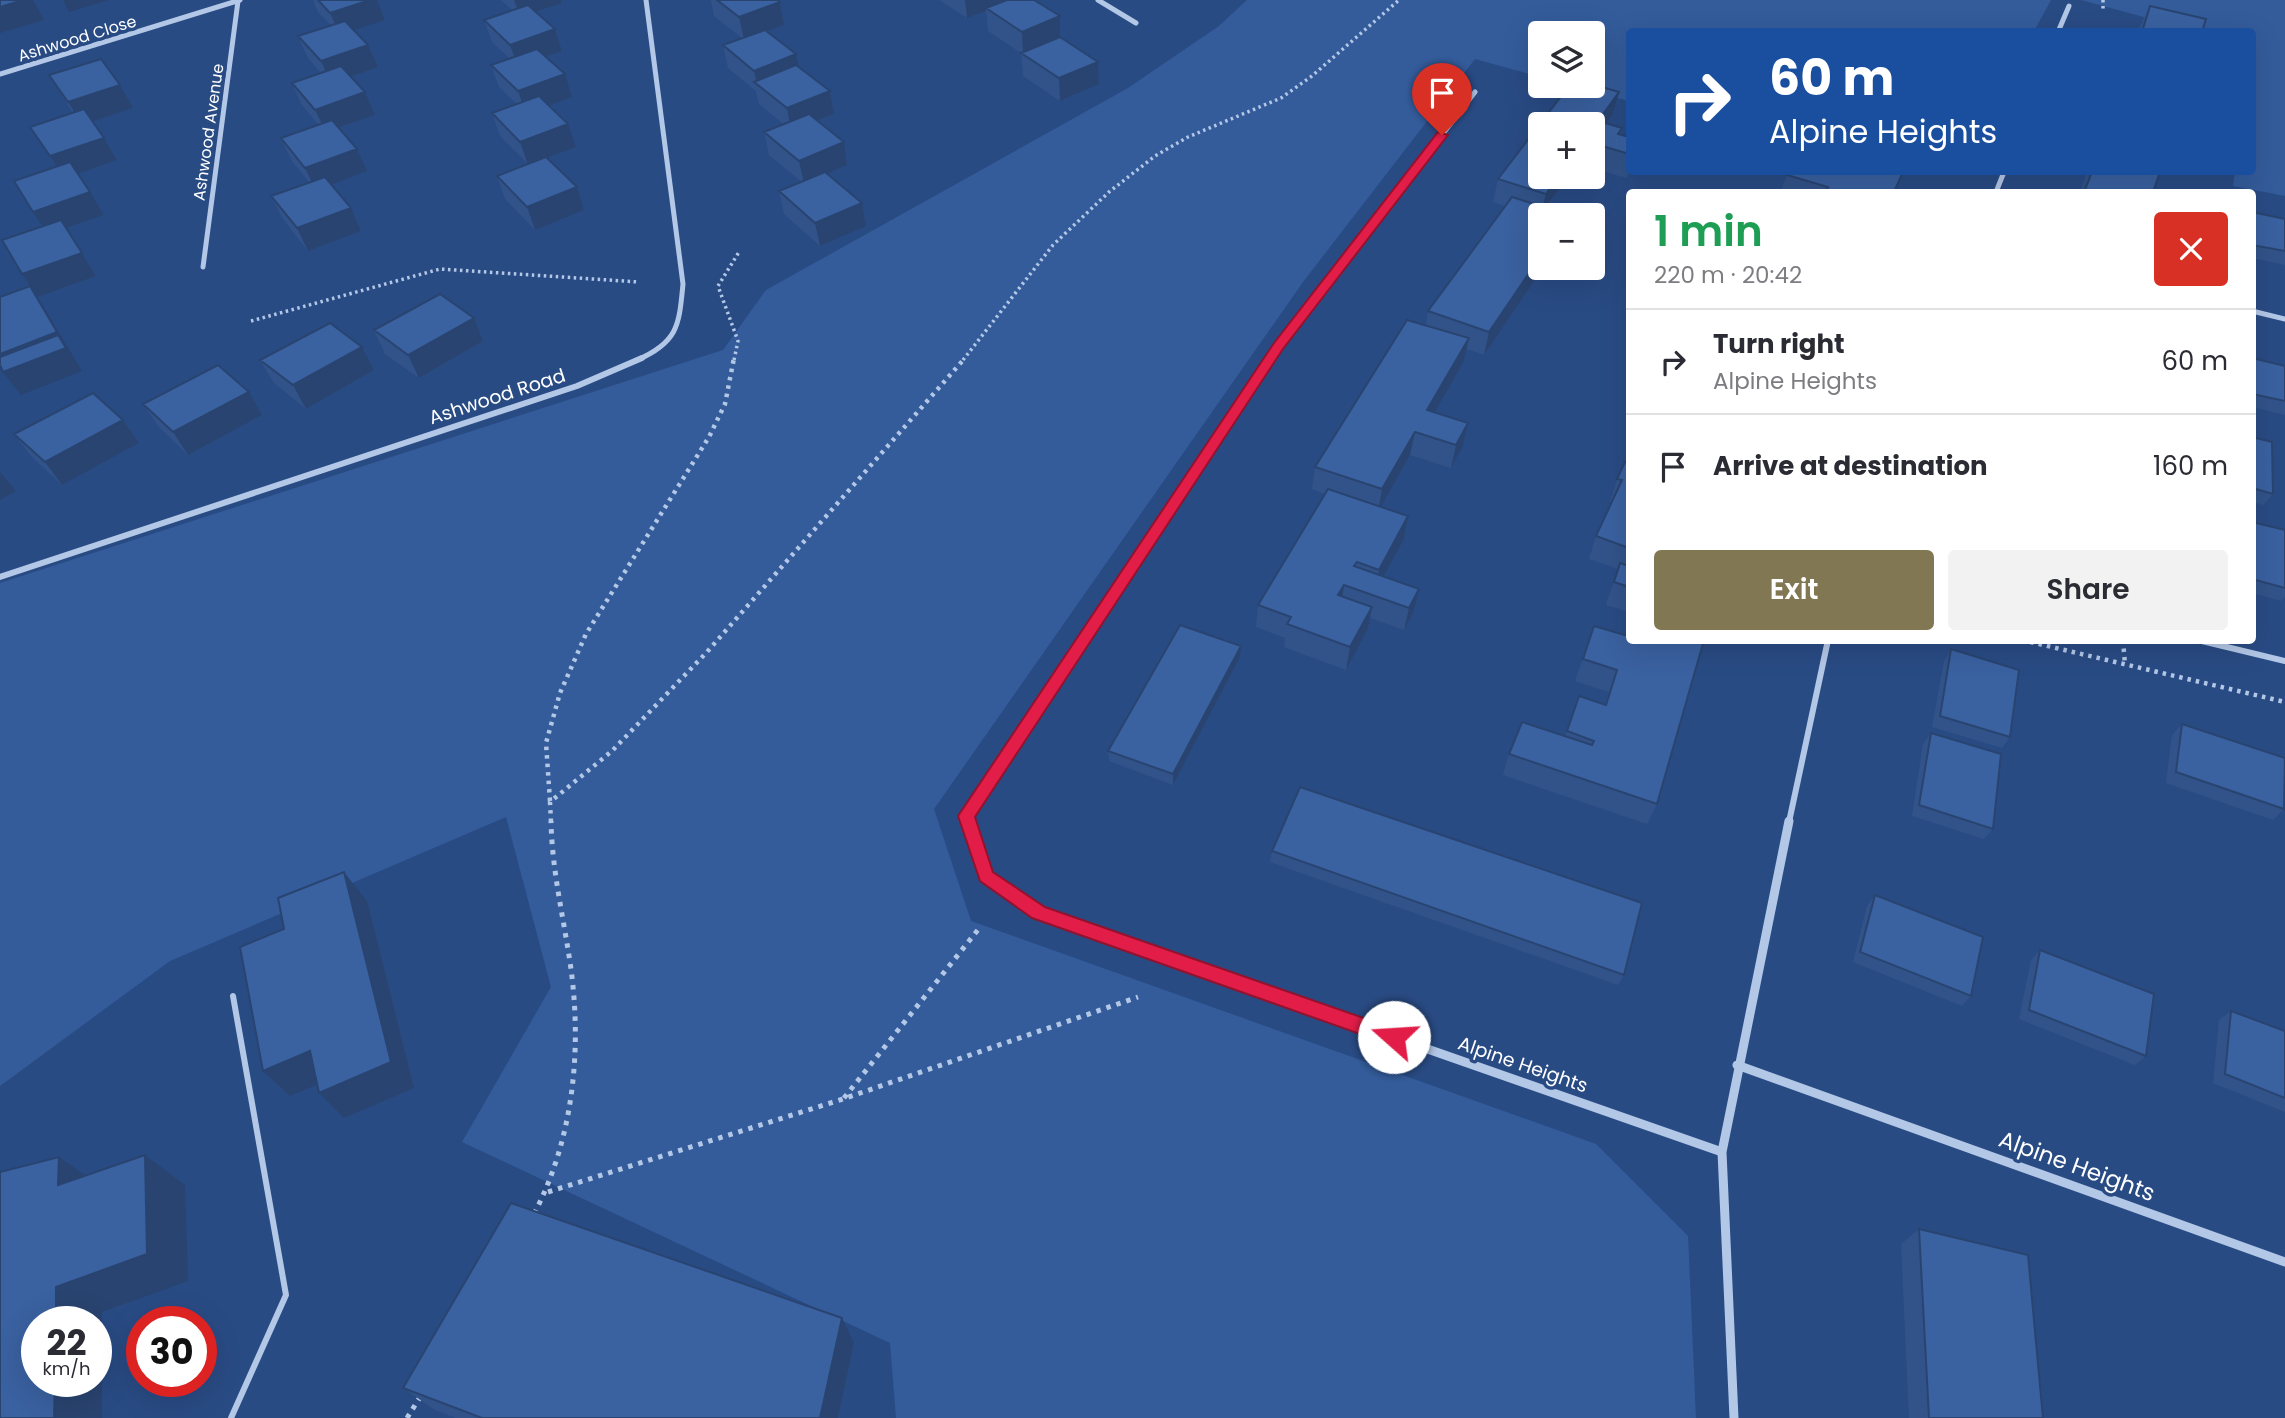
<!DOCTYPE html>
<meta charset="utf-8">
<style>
body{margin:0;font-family:Poppins,sans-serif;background:#f2f2f3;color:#2b2b33;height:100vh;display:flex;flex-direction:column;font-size:26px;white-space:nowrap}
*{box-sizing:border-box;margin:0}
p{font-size:23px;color:#7c7c81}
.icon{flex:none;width:38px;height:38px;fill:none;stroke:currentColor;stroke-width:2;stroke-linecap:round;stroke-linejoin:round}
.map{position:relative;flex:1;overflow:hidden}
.details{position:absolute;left:1626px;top:189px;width:630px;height:455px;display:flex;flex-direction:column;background:#fff;border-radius:7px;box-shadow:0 7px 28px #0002}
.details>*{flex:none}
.banner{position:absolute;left:1626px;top:28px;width:630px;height:147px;border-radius:7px;box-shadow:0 7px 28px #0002;background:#1a4fa0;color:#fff;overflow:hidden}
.buttons{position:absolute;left:1528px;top:21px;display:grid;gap:14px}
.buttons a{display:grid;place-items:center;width:77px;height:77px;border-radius:7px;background:#fff;box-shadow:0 7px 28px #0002;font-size:35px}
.speed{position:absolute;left:21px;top:1306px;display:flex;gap:14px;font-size:35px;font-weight:700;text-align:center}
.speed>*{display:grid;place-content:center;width:91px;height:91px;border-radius:50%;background:#fff;box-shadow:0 7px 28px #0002;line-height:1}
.speed small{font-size:18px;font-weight:400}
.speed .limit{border:10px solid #d22;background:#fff;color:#111}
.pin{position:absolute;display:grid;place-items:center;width:60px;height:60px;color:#fff;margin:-72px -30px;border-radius:50% 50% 50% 0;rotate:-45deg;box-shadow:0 0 7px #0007}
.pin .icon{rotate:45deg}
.me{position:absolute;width:77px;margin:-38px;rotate:289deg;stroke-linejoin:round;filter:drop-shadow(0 0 5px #0008)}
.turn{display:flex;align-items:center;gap:24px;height:147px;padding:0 28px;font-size:32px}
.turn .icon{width:91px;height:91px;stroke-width:2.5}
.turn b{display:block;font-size:49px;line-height:60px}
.round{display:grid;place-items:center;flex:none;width:74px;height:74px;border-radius:7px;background:#f2f2f3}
.head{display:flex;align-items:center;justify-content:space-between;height:119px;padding:0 28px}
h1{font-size:42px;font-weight:600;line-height:52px;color:#1e9e55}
.action{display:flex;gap:14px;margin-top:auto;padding:14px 28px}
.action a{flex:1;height:80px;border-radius:7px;background:#827753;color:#fff;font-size:28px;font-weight:600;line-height:80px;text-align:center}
.action a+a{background:#f2f2f3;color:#2b2b33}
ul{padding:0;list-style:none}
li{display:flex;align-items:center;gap:21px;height:105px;padding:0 28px;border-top:2px solid #e1e1e2}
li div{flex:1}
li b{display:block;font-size:26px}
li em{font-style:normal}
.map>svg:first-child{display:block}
.green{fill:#345c9b}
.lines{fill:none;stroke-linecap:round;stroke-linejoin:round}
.path-far2{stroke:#b3c7e7;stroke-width:3.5;stroke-dasharray:2.5 3.5;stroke-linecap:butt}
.path-far1{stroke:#b3c7e7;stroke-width:4.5;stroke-dasharray:3.5 5;stroke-linecap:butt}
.path{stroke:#b3c7e7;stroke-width:5;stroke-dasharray:4.5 6;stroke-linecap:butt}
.lane{stroke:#b3c7e7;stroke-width:6}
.street-far2{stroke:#b3c7e7;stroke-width:5}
.street-far1{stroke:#b3c7e7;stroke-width:6}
.street{stroke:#b3c7e7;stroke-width:9}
.wall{fill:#32538a}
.shaded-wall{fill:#294470}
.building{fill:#3a61a0;stroke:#294470;stroke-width:2}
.route{fill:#e11d48;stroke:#92132f;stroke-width:2}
.labels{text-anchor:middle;stroke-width:7;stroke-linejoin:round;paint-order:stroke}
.far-street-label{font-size:16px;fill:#fff;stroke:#294b84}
.street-label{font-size:19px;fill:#fff;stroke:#294b84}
.near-street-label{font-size:23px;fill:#fff;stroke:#294b84}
</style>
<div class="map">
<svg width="2285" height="1418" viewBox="0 0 2285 1418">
<rect width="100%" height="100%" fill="#294b84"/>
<path class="green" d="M1247 0H2051L2034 31 1629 32V101L1573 86H1592V33H1540V77L1475 59 1303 282 934 809 971 921 1596 1144 1688 1236 1696 1418H896L890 1343 462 1142 551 987 506 817 170 961 0 1086V583L723 350 766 290 1128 88 1219 26Z
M2081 0H2285V196L2233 186 2235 172H2252L2255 48 2252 47V32L2195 31Z"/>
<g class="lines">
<path class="path-far2" d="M2103 0V10
M251 321 440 269 639 282
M734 360 738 341 718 286 739 252
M963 360 1053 245 1109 192 1155 156 1188 137 1281 98 1312 76 1399 0"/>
<path class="path-far1" d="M2022 640 2285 702
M2123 640 2125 665
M550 801 546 743 560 693 586 634 709 437 725 404 734 358
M551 822 550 802 612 751 707 652 965 358"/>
<path class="path" d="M844 1098 981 926
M548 1192 843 1099 1138 997
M534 1214C573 1139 582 1052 571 969 564 919 552 872 551 821
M407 1418 422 1394"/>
<path class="lane" d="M231 1418 286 1295 233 996"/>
<path class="street-far2" d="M1098 0 1136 23
M2058 32 2069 6
M0 74 240 0
M1996 192 2004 172
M203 267 238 1
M2252 311 2285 319
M637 360C679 342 679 324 683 284L646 0
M1269 360 1475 92"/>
<path class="street-far1" d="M0 577 577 386 642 358
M2202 641 2285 661
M968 822 966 816 1270 358
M1789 822 1828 640"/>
<path class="street" d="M968 821 986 876 1039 913 1722 1152
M1737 1065 2285 1262
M1734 1418 1722 1152 1789 821"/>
</g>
<path class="wall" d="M313 0H377L385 20 354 30 368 45 378 67 351 77 365 92 375 115 338 128 367 171 331 185 351 208 361 231 308 251 283 219 271 196 309 182 292 161 281 138 319 125 302 105 292 83 321 73 308 58 298 36 331 25 318 12Z
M501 0H561L562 3 536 12 555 29 562 51 546 57 572 97 549 105 576 147 547 158 577 187 584 210 535 230 505 199 497 176 528 164 500 136 492 113 517 104 499 87 491 65 509 58 492 42 484 20 512 10Z
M711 0H777L780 2 784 25 767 31 799 67 830 91 834 114 817 121 847 165 827 174 862 203 866 226 820 246 784 214 779 191 802 182 769 155 764 132 783 124 759 104 756 91 728 68 723 45 742 38 714 16Z
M939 0H1003V1L1060 16V37L1098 62 1099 84 1060 101 1023 76 1021 53 988 31 986 11 967 18Z
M2150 6 2202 32H2137Z
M49 75 133 108 93 121 104 138 117 160 78 174 104 215 66 228 96 276 38 297 22 274 43 226 56 166 30 127 73 113Z
M1592 84 1619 92 1613 114 1607 123 1622 128 1620 135 1629 137V172H1631L1626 178 1592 168V143L1614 150 1592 143V124H1540V177H1568L1546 208 1569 215H1540V268H1543L1484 355 1467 349 1464 361 1435 412 1468 423 1463 446 1451 468 1410 455 1380 507 1408 516 1404 539 1383 577 1419 589 1414 611 1404 630 1370 618 1368 629 1346 670 1284 647 1285 638 1256 627 1258 605 1325 494 1312 489 1315 467 1407 320 1426 325 1428 311 1505 206 1493 202 1498 179 1569 86H1592Z
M2087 172H2160L2153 192H2080Z
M1787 175 1894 192H1780Z
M2252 212 2285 219V265L2252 258Z
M474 318 483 341 419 378 385 354 374 330Z
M362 347 374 370 306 409 274 383 260 360Z
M2252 358 2285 366V415L2252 407Z
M143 404 262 415 188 455 159 427Z
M123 420 139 443 62 485 32 457 14 434Z
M2252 437 2273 494 2263 505 2252 502Z
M1629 463V612L1606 605 1618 569 1589 559 1596 536 1612 502H1610L1617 479Z
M2252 522 2285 530V597L2281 601 2252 593Z
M1594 626 1627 635 1629 628V640L1657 804 1647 824 1503 775 1509 754 1565 736 1579 696 1605 704 1609 692 1575 681Z
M1951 649 2010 737 2002 748 1932 727 1944 661Z
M1240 657 1173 785 1109 761 1108 751Z
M2182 724 2284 809 2273 820 2166 783 2172 735Z
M1931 733 1993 829 1984 839 1912 816 1923 744Z
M1272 851 1624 975 1618 985 1270 862Z
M1875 895 1971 996 1962 1006 1853 962 1867 906Z
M2040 950 2146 1056 2135 1065 2019 1019 2031 960Z
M2231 1011 2285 1031V1112L2213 1083 2219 1020Z
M1919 1229 2043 1418H1909L1901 1244Z
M854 1343 838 1418H456L435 1410 403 1388Z"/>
<path class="shaded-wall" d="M23 0H33L44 20 0 33V7Z
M63 0H109L69 12Z
M370 0H377L385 20 340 35 330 13Z
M514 0H561L562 3 520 17Z
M965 0H1003L1004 4 986 8V11L967 18Z
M780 2 784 25 744 39 739 17Z
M1060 16V39L1023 54 1022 32Z
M555 29 562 51 518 67 510 45Z
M368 45 378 67 331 84 321 61Z
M796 54 801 77 757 84 754 71Z
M1098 62 1099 84 1060 101 1059 78Z
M565 74 572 97 526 114 518 91Z
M120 85 133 108 82 125 68 102Z
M830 91 834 114 791 131 787 108Z
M365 92 375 115 326 132 315 110Z
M1619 92 1613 114 1592 143 1598 121Z
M568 124 576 147 528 165 520 142Z
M104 138 117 160 64 179 50 156Z
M844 142 847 165 804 184 799 161Z
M357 149 367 171 316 191 305 168Z
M1558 177H1568L1540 215 1546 194Z
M577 187 584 210 535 230 527 207Z
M90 192 104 215 66 228 96 276 38 297 22 274 48 235 33 212Z
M862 203 866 226 820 246 815 223Z
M351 208 361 231 308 251 297 228Z
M1540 257V268H1543L1484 355 1489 332Z
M30 286 45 309 82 371 21 395 3 372 0 365V354Z
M474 318 483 341 419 378 408 355Z
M1469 338 1464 361 1423 433 1427 410Z
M362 347 374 370 306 409 293 385Z
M249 392 262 415 188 455 173 432Z
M123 420 139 443 62 485 45 462Z
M1468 423 1463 446 1451 468 1456 445Z
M1415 432 1410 455 1378 512 1382 489Z
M0 472 16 491 0 500Z
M1408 516 1404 539 1375 592 1379 570Z
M1344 585 1341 607 1338 595Z
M1419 589 1414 611 1404 630 1409 608Z
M1372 607 1368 629 1346 670 1350 647Z
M1241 646 1240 657 1173 785V774Z
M344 872 367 901 414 1088 344 1118 319 1093Z
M310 1051 335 1077 290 1096 263 1071Z
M145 1155 185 1185 188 1281 102 1312V1418H54L55 1381H96V1321H56V1287Z
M59 1157 102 1187 58 1185Z
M842 1318 854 1343 838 1418H820Z"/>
<path class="building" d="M0 0H23L0 7Z
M318 0H370L330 13Z
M717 0H777L780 2 739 17Z
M1007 0H1034L1060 16 1022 32 986 8Z
M528 5 555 29 510 45 484 20Z
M2150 6 2206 19 2202 32H2142Z
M345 21 368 45 321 61 298 36Z
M765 30 796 54 754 71 723 45Z
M1060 37 1098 62 1059 78 1021 53Z
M537 49 565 74 518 91 491 65Z
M101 59 120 85 68 102 49 75Z
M796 65 830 91 787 108 754 82Z
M341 66 365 92 315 110 292 83Z
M1592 84 1619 92 1598 121 1622 128 1618 134 1629 137V154L1592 143V124H1540V177H1558L1546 194 1498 179 1569 86H1592Z
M539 96 568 124 520 142 492 113Z
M84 109 104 138 50 156 30 127Z
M809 114 844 142 799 161 764 132Z
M332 120 357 149 305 168 281 138Z
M546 157 577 187 527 207 497 176Z
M70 162 90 192 33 212 14 181Z
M825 172 862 203 815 223 779 191Z
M1789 172H1903L1894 192H1825L1828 187 1787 175Z
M2092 172H2160L2153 192H2084Z
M325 177 351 208 297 228 271 196Z
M1512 197 1569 215H1540V257L1489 332 1428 311Z
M2252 212 2285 219V251L2252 245Z
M61 220 82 253 22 274 2 240Z
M30 286 57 332 0 354V297Z
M440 294 474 318 408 355 374 330Z
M1407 320 1469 338 1427 410 1468 423 1456 445 1415 432 1382 489 1315 467Z
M330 323 362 347 293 385 260 360Z
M58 335 66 348 3 372 0 365V357Z
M2252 358 2285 366V401L2252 394Z
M218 365 249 392 173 432 143 404Z
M93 393 123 420 45 462 14 434Z
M2252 437 2272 442 2273 494 2252 488Z
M1625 462 1629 463V548L1596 536 1622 480 1617 479Z
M1328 489 1408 516 1379 570 1357 562 1354 566 1419 589 1409 608 1344 585 1338 595 1372 607 1350 647 1287 624 1291 617 1258 605Z
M2252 522 2285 530V588L2252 579Z
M1620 563 1629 566V587L1614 582Z
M1180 625 1241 646 1173 774 1108 751Z
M1594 626 1628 636 1629 631V640H1704L1657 804 1509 754 1522 722 1592 745 1594 741 1567 731 1579 696 1606 705 1617 670 1583 659Z
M1951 649 2019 670 2010 737 1940 716Z
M2182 724 2285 758 2284 809 2176 772Z
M1931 733 2001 754 1993 829 1919 805Z
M1300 787 1642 903 1624 975 1272 851Z
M344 872 391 1062 319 1093 310 1051 263 1071 240 947 284 929 278 898Z
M1875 895 1983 937 1971 996 1860 952Z
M2040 950 2154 994 2146 1056 2029 1010Z
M2231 1011 2285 1031V1098L2225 1074Z
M145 1155 147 1254 56 1287V1321H37V1381H55L54 1418H0V1172L59 1157 58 1185Z
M511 1203 842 1318 820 1418H482L403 1388Z
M1919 1229 2028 1255 2043 1418H1929Z"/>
<path class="route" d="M1438 132 1448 135 1283 349 975 817 993 872 1045 907 1401 1031 1404 1037 1401 1043 1394 1046 1032 918 980 881 958 816 1274 343Z"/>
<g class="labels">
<g class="far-street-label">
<text transform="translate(77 38) rotate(-17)" y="6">Ashwood Close</text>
<text transform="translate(208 132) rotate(-82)" y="6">Ashwood Avenue</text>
</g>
<g class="street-label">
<text transform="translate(497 396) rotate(-18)" y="7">Ashwood Road</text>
<text transform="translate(1523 1064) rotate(19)" y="7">Alpine Heights</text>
</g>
<g class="near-street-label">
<text transform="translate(2077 1166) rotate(20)" y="8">Alpine Heights</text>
</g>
</g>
</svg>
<div class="buttons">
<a><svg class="icon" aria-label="layers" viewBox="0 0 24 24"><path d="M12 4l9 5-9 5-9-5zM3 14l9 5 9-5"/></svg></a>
<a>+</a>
<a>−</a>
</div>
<div class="speed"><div>22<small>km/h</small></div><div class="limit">30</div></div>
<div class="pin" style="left:1442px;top:135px;background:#d93025"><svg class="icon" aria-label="arrive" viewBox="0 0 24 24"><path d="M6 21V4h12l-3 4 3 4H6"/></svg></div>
<svg class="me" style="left:1394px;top:1037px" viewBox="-20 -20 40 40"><circle r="19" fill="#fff"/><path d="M0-13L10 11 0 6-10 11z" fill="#e11d48"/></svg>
<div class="banner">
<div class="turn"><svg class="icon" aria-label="right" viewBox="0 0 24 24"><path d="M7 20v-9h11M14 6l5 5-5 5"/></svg><div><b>60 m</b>Alpine Heights</div></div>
</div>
<section class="details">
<div class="head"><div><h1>1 min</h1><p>220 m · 20:42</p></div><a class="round" style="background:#d93025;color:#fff"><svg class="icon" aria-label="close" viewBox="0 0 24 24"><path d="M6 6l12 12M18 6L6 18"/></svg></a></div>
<ul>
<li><svg class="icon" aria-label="right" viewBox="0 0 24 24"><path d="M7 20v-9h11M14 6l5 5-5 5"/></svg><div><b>Turn right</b><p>Alpine Heights</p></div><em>60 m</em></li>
<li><svg class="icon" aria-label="arrive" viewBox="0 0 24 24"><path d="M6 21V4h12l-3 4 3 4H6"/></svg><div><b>Arrive at destination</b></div><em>160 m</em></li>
</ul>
<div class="action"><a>Exit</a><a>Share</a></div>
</section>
</div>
